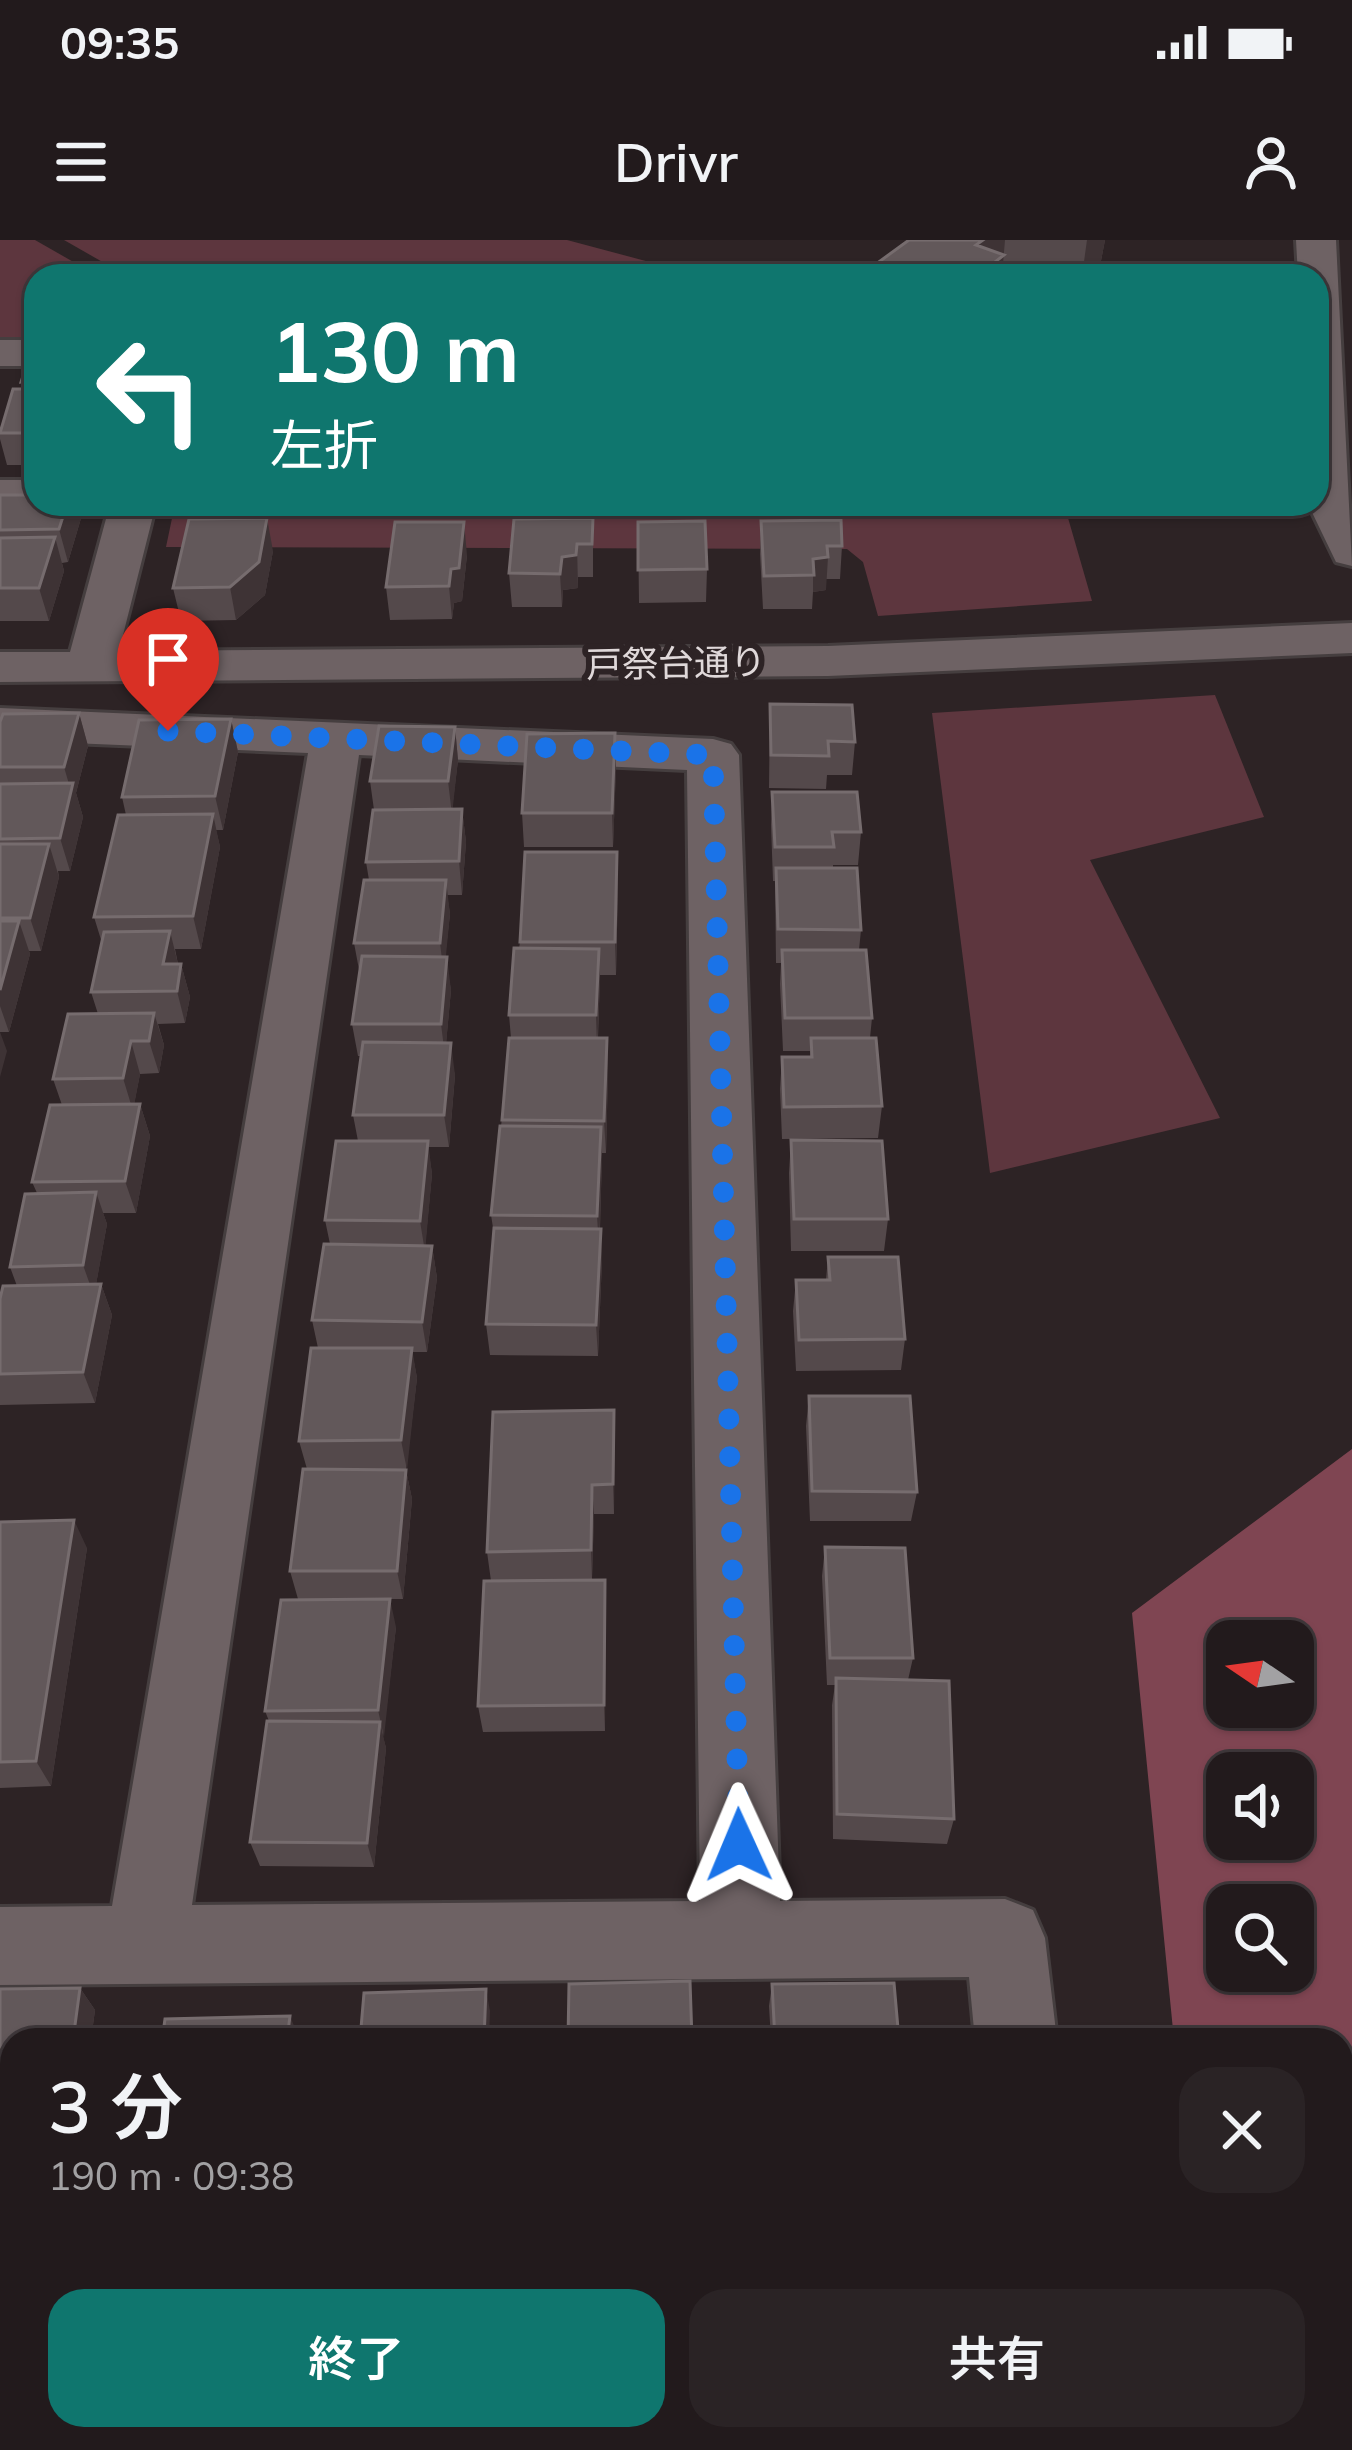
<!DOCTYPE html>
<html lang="ja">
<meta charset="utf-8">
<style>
body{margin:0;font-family:Mulish,"Noto Sans JP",sans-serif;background:#2a2325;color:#f1f3f6;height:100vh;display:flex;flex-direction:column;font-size:45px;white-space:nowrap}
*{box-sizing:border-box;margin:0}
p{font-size:39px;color:#a2a1a3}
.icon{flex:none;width:66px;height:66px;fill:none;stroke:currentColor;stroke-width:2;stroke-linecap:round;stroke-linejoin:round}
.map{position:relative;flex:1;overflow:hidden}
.panel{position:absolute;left:0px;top:1788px;width:1353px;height:423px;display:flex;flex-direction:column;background:#221a1c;border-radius:36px 36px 0 0;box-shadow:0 3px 9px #0004,0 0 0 3px #3f383b}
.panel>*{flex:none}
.banner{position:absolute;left:24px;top:24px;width:1305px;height:252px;border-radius:36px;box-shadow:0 3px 9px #0004,0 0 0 3px #3f383b;background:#0f766e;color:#fff;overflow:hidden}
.needle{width:78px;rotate:283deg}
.tools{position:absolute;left:1206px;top:1380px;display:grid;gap:24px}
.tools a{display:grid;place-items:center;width:108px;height:108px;border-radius:24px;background:#221a1c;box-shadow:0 3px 9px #0004,0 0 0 3px #3f383b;font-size:60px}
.pin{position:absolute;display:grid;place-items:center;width:102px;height:102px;color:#fff;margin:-123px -51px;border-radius:50% 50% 50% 0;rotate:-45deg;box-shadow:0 0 12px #0007}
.pin .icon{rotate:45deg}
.me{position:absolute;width:132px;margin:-66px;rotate:359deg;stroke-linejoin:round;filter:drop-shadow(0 0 9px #0008)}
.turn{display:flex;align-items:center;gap:42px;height:252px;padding:0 48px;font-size:54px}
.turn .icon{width:156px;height:156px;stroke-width:2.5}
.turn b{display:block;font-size:84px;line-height:102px}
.round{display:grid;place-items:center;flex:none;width:126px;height:126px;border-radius:36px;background:#2a2325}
.head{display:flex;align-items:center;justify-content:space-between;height:204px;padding:0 48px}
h1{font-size:72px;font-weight:600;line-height:90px}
.cta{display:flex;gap:24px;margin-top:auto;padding:24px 48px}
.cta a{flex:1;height:138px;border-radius:36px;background:#0f766e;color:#fff;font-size:48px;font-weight:600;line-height:138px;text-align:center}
.cta a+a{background:#2a2325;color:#f1f3f6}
.status{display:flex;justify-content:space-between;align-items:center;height:84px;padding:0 60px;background:#221a1c;direction:ltr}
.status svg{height:33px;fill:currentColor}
header{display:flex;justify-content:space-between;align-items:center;height:156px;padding:0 48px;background:#221a1c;font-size:54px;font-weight:600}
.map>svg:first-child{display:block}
.green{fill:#5d363e}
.forest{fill:#7f4552;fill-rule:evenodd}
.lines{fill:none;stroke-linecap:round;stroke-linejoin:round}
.minor-casing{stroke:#453e3f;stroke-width:6}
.minor{fill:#6e6264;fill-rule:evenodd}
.wall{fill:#54494b}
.shaded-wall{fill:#3e3335}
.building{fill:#62585a;stroke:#766c6e;stroke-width:3}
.route{stroke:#1a73e8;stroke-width:21;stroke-dasharray:0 37.8}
.labels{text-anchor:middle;stroke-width:12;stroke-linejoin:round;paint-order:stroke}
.far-street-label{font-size:36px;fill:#dfd8d9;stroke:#2d2325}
</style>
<div class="status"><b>09:35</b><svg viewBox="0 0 49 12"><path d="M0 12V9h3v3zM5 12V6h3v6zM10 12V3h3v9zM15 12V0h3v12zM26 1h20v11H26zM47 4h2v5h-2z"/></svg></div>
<header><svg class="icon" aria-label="menu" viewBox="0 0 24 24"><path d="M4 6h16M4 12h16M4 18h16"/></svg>Drivr<svg class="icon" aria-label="person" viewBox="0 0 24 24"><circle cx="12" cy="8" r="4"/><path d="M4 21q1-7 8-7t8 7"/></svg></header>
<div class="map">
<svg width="1352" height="2210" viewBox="0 0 1352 2210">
<rect width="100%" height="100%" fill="#2d2325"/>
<path class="green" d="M0 0H35L98 36H36V105H0Z
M64 0H567L702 36H127Z
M175 264H1064L1092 361 878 376 863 322 847 309 166 307Z
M1215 455 1264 577 1090 620 1220 878 990 933 932 473Z"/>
<path class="forest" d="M1352 1209V2210H1245L1243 2199H1341V1800H1174L1132 1373ZM1227 1401H1293V1467H1227ZM1227 1533H1293V1599H1227ZM1227 1665H1293V1731H1227Z"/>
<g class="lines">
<g class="minor-casing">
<path id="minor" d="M1296 0H1336L1352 326 1336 322 1308 264H1317V36H1298Z
M0 100H36V126H0Z
M0 240H36V264H50L0 268Z
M110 264H156L119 411 828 406 1352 383V413L828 436 0 442V412H70Z
M0 468 713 499 731 504 739 515 780 1661 1005 1659 1033 1670 1045 1698 1057 1800H975L969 1737 0 1745V1667L112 1666 308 513 0 500ZM359 515 687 530 700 1661 192 1665Z
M1013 2199H1105L1106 2210H1014Z"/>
</g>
<use href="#minor" class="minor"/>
</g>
<path class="wall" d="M909 0H1105L1100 26 1088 36H1058L1003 24 1002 36H875L876 24Z
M36 99V225H7L0 199V188L23 149 21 142Z
M0 255 82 275 68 322 62 323 64 331 49 381H0Z
M593 278V337H578V348L563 350 562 367H512L509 333Z
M761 281 842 306 840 339H826V350L813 352 812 369H763L760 314Z
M638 282 707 329 706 362 639 363Z
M273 311 265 355 236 380 181 381 173 348Z
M467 315 462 361 454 363 452 379 390 380 386 347Z
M770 464 855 502 852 535H827L826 549 769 548Z
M79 473 88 506 76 553 83 577 70 631H58L59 637 41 711H29L30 714 9 792H0V482Z
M231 479 238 512 223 590H216L220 607 201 709H175L178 724H181L190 757 185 783 158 784 164 805 159 833 140 834 134 864H140L150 896 136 973H103L107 984 96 1044H101L112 1075 95 1163 0 1165V1059L17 1046 10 1027 37 953 32 942 62 865 53 839 98 774 91 752 102 703 94 677 126 575 122 557Z
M455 487 458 520 452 569H462L466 602 462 655H447L450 674 445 717 451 750 446 803 455 835 449 907H428L432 934 425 1006H432L437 1038 427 1112H412L417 1138 406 1230 412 1259 403 1359H298L290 1331 307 1229 299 1201 318 1108 312 1080 330 1004 325 980 358 901 353 875 361 816H358L352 784 360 735 354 703 369 640 366 622 374 570 370 541Z
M616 527 613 607H524L522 573Z
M772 552 861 592 858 625H833V628L861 690 859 710 872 778 870 798 882 866 878 898 782 899 780 849 782 817H810V811H783L780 744 781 723H776L775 641H773L771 585Z
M618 645 616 735H600L598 798H607L608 831 606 913H602L600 989 602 1020 598 1116 490 1115 486 1084 494 994 491 975 511 798 509 775 520 702Z
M791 900 888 979 884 1011H791L789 933Z
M828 1017 905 1099 901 1130 796 1131 793 1071 796 1040H826Z
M809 1156 917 1252 911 1281H810L806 1186Z
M614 1170V1274H594L592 1339 491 1341 487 1312Z
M0 1282 87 1308 51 1546 0 1548Z
M825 1307 913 1418 908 1440 954 1579 947 1604 833 1599 832 1465 835 1445H827L822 1336Z
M605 1340V1491L483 1492 478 1466Z
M396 1387 383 1497 386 1508 374 1627 260 1626 250 1602 269 1481 265 1471Z
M772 1744 899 1800H771L769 1766Z
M80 1748 95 1770 91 1800H12V1938H0V1749Z
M0 1947 12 1960V2136L4 2137 0 2156Z"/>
<path class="shaded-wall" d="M983 0H1005L1002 36H972L976 5Z
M1087 0H1105L1100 26 1088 36H1082Z
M67 264H79L82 275 68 322 59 289Z
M267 278 273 311 265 355 236 380 230 347Z
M464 282 467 315 462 361 454 363 452 379 449 346 451 329Z
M55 297 64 331 49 381 39 348Z
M577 304 578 348 563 350 562 367 560 334 562 317Z
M828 317 826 350 813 352V319Z
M79 473 88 506 76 553 83 577 70 631 60 598 71 551 64 527Z
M231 479 238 512 223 590 215 556Z
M455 487 458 520 452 575 448 541Z
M615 493 616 527 613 607 612 573Z
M462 569 466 602 462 655 459 621Z
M213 574 220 607 201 709 193 676Z
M49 604 59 637 41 711 30 678Z
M617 612 618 645 616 735 615 702Z
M446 640 450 674 444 736 440 703Z
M19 681 30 714 9 792 0 766V750Z
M170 691 178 724H163Z
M599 709 600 742 597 808 596 775Z
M447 717 451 750 445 816 441 784Z
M181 724 190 757 185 783 177 751Z
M154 773 164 805 159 833 149 801Z
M0 792 7 811 0 837Z
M607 798 608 831 606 913 604 881Z
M131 801 140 834 133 871 123 838Z
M451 803 455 835 449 907 444 875Z
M140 864 150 896 136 973 125 941Z
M601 887 602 920 599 1008 597 976Z
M428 901 432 934 425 1012 420 981Z
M96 952 107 984 94 1056 83 1025Z
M601 989 602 1020 598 1116 596 1085Z
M432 1006 437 1038 427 1112 422 1082Z
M101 1044 112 1075 95 1163 83 1132Z
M412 1108 417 1138 407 1230 401 1200Z
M614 1170 615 1200 614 1274 613 1244Z
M406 1230 412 1259 403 1359 397 1331Z
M592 1245 594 1274 592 1339 591 1310Z
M74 1280 87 1308 51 1546 36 1521Z
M605 1340 606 1368 605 1491 604 1465Z
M390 1359 396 1387 384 1497 378 1470Z
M380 1482 386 1508 374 1627 367 1603Z
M80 1748 95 1770 91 1800H73Z
M486 1749 490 1771 489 1800H484Z
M290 1776 299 1798V1800H287Z
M0 1947 12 1960V1980L0 1977Z
M0 2133 4 2137 0 2156Z"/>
<path class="building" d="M909 0H983L976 5 1004 15 977 36H911L876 24Z
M35 99 36 141 21 142Z
M13 149H36V193H0Z
M34 242H36V264H67L59 289 0 290V255H30Z
M267 278 259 322 230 347 173 348 189 279Z
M593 278 592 304H577L576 315 562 317 560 334 509 333 514 279Z
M841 280 842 306H827L828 317 813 319 814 335 764 336 761 281Z
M705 281 707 329 638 330V282Z
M395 282H464L459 328 451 329 449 346 386 347Z
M55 297 39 348H0V298Z
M770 464 852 465 855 502 828 501 829 516 771 515Z
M79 473 64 527H0V482L3 474Z
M231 479 215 556 122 557 139 480Z
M379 486 455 487 448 541H370Z
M615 493 612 573H522L527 494Z
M73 543 60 598 0 599V544Z
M772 552H857L861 592H832L834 607H775Z
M462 569 459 621 366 622 373 570Z
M213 574 193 676 94 677 118 575Z
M0 604H49L30 678H0Z
M525 612H617L615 702H520Z
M776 628H857L861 690 778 689Z
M364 640H446L440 703H354Z
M0 681H19L0 750Z
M170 691 163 724H181L177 751 91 752 104 692Z
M514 708 599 709 596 775H509Z
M782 710H866L872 778H785Z
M362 716 447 717 441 784H352Z
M154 773 149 801H131L123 838 53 839 68 774Z
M509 798H607L604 881 502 880Z
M811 798H876L882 866 784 867 782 817H812Z
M363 802 451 803 444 875H353Z
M140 864 125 941 32 942 50 865Z
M500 886 601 887 597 976 491 975Z
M791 900 882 901 888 979H794Z
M336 901H428L420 981 325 980Z
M96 952 83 1025 10 1027 25 954Z
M494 988 601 989 596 1085 486 1084Z
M324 1004 432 1006 422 1082 312 1080Z
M828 1017H898L905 1099 799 1100 796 1040H830Z
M101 1044 83 1132 0 1134V1059L3 1046Z
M311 1108H412L401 1200 299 1201Z
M809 1156H910L917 1252 812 1251Z
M614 1170 613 1244 592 1245 591 1310 487 1312 493 1172Z
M303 1229 406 1230 397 1331H290Z
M74 1280 36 1521 0 1522V1282Z
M825 1307 905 1308 913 1418H830Z
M605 1340 604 1465 478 1466 484 1341Z
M390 1359 378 1470 265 1471 281 1360Z
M836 1438 949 1441 954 1579 837 1574Z
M267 1481 380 1482 367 1603 250 1602Z
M690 1741 692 1800H568L569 1744Z
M894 1743 899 1800H775L772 1744Z
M80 1748 73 1800H12V1919H0V1749Z
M486 1749 484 1800H360L364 1753Z
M290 1776 287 1800H162L165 1779Z
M12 1969V2122H0V1970Z"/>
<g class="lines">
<path class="route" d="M168 491 713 515 739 1605"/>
</g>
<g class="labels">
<g class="far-street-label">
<text transform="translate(676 423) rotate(-1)" y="13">戸祭台通り</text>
</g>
</g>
</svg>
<div class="tools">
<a><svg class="needle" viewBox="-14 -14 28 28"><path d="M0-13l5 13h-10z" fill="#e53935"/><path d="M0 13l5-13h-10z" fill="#a2a1a3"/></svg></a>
<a><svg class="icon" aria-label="sound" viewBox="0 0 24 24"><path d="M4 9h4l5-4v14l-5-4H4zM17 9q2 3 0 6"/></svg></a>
<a><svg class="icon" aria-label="search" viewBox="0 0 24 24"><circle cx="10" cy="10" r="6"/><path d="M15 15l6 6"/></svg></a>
</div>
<div class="pin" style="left:168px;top:491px;background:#d93025"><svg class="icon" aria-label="arrive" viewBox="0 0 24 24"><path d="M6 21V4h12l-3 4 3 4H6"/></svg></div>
<svg class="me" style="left:739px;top:1605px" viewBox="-20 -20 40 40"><path d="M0-17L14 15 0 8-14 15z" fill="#1a73e8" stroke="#fff" stroke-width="4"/></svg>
<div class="banner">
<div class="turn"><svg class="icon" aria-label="left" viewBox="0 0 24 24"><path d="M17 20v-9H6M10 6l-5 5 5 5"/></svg><div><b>130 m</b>左折</div></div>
</div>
<section class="panel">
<div class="head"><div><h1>3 分</h1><p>190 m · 09:38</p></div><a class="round"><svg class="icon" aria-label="close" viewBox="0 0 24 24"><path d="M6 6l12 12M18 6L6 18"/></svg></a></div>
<div class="cta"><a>終了</a><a>共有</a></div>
</section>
</div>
